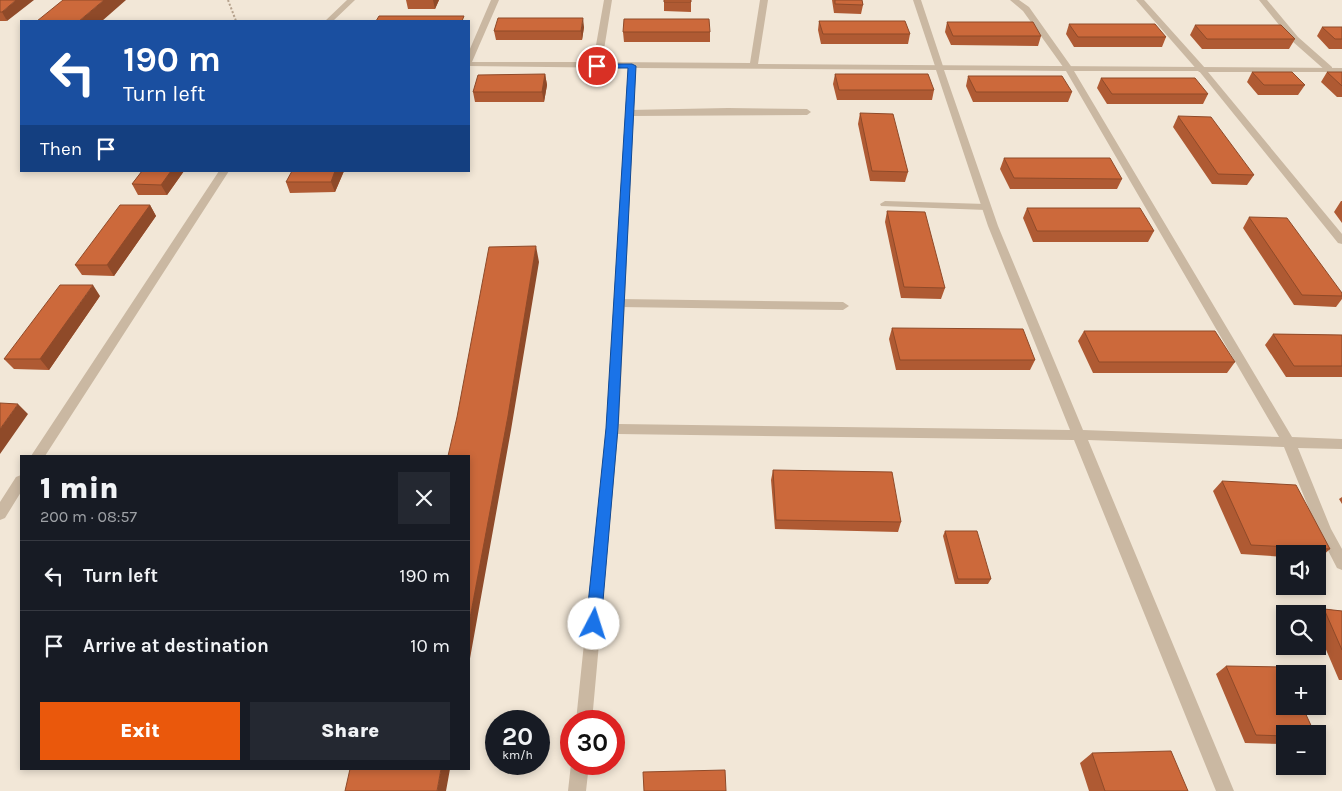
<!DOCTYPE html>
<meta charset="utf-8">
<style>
body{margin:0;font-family:Karla,sans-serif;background:#242831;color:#f1f3f6;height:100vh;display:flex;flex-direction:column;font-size:19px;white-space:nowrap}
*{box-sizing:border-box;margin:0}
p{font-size:16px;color:#9ea1a6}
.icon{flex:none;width:28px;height:28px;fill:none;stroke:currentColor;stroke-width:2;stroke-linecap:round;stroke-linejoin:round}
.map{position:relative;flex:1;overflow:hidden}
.panel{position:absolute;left:20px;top:455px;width:450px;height:315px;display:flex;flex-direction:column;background:#171b24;border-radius:0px;box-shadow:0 2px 8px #0003}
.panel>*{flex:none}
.hud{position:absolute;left:20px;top:20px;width:450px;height:152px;border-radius:0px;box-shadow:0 2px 8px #0003;background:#1a4fa0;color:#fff;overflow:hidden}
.tools{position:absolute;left:1276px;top:545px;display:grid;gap:10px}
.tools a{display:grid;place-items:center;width:50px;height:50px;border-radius:0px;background:#171b24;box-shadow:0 2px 8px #0003;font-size:25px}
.speed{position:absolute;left:485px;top:710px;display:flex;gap:10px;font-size:25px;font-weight:700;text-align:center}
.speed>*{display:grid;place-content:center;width:65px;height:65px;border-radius:50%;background:#171b24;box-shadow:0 2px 8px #0003;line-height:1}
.speed small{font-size:12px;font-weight:400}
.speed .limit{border:8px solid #d22;background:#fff;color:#111}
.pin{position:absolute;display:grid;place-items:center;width:42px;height:42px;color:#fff;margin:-21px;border:2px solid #fff;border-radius:50%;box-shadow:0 1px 5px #0007}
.me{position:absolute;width:55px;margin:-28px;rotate:5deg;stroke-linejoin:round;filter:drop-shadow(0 0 4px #0008)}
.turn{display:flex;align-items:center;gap:18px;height:105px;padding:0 20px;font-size:22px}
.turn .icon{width:65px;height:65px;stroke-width:2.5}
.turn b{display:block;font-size:35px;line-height:42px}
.then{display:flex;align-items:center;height:48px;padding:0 20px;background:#0003;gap:10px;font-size:19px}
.round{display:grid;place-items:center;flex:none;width:52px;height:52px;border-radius:0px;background:#242831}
.headline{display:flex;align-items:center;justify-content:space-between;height:85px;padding:0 20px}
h1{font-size:30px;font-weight:800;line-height:38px}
.cta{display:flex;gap:10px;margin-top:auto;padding:10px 20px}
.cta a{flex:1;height:58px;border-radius:0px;background:#ea580c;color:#fff;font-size:20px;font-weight:800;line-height:58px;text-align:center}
.cta a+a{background:#242831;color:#f1f3f6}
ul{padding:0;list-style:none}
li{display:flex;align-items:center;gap:15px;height:70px;padding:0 20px;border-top:1px solid #363941}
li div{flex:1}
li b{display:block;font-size:19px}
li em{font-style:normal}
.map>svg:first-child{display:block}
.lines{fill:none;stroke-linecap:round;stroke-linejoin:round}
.path{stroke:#b6a28d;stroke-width:2;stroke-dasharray:2 2;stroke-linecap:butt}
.lane{fill:#cab8a2;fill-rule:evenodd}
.street{fill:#cab8a2;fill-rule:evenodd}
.wall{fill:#af5a33}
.shaded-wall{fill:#8f4a29}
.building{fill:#cc693b;stroke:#8f4a29}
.route{fill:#1a73e8;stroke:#114b97}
</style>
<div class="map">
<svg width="1342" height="791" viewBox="0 0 1342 791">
<rect width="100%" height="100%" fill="#f2e7d7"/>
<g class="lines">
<path class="path" d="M228 0 236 21"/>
<path class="lane" d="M347 0H355L333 21H325Z
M913 0H921L943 66 942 68 935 66Z
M1010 0H1019L1029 7 1073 69 1072 71H1066L1023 11Z
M1136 0H1144L1205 68V72H1199Z
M1259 0H1267L1298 37 1332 67V71H1326L1292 41Z
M728 108 807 109 811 112 807 115 629 116 625 113 629 110Z
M885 201 986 204 991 207 986 210 881 206 880 204Z
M619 299 843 302 849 306 843 310 619 307 613 303Z"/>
<path class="street" d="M491 0H499L472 62H593L604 0H612L602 62 750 63 760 0H768L758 64 1342 68V72H1208L1342 234V244L1338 243 1199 71H1074L1292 437 1342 439V449L1298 448 1331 529 1342 549V570L1337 568 1318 531 1284 447 1088 440 1234 791H1216L1074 440 618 434 592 721H576L606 429 628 68 469 66V51ZM636 68 936 70 988 226 1070 430 619 424ZM944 70 1066 71 1279 437 1083 430 998 226Z
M219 171H229L45 456H31Z
M21 475V492L5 518 0 520V502L16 477Z
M571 764H589L586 791H568Z"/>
</g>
<path class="wall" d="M0 0 7 21H0Z
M406 0H439L435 9H408Z
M664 0H691V12L664 11Z
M832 0H862L863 5 861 14 834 13Z
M819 21 910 34 908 44H821L818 30Z
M947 22 1041 36 1038 46 951 45 945 32Z
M1069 24 1166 37 1162 47H1074L1066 34Z
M1195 25 1295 39 1289 49H1202L1190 35Z
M584 27 582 40H496L494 31Z
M1322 27H1342V49H1329L1317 36Z
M623 32H710V42H624Z
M1252 72 1305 85 1298 95H1258L1247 82Z
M1327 72H1342V97H1337L1321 82Z
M545 74 547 85 544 102H475L473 92Z
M835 74 934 90 932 100H837L833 84Z
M968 76 1072 92 1068 102H973L966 86Z
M1101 78 1208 94 1203 104H1107L1097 88Z
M860 113 908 172 905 182 870 181 858 124Z
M1178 116 1254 175 1247 185 1212 184 1173 127Z
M1004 158 1122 179 1117 189H1010L1000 169Z
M142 171H184L167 195H138L132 184Z
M344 171 335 192 290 193 286 182Z
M1341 201H1342V223L1334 212Z
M150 205 156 216 114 276 82 275 75 265Z
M1027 208 1154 231 1148 242H1033L1023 218Z
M887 211 945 288 941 299 901 298 885 222Z
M1249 217 1342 293V299L1336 307 1294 305 1243 228Z
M100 296 49 370 14 369 4 359Z
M892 328 1035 360 1030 370H896L889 339Z
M1084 331 1235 362 1227 373H1093L1078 341Z
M1273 334 1342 335V377H1286L1265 345Z
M773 470 901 522 898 532 775 529 771 480Z
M1222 481 1330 549 1319 559 1318 558V554H1285V557L1241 554 1213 491Z
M1342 497V504L1339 499Z
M945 531 991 579 988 584H955L943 536Z
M1324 609 1342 611V680H1339L1318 631V614Z
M1226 666 1285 734V744L1245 743 1216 674Z
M1092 753 1188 791H1089L1080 763Z"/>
<path class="shaded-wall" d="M16 0H34L7 21 2 12Z
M104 0H126L102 21H79Z
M433 0H439L435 9Z
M583 18 584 27 582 40 581 31Z
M545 74 547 85 544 102 542 92Z
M171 171H184L167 195 161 185Z
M335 171H344L335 192 331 182Z
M150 205 156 216 114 276 107 265Z
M536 246 539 262 511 430 469 664V623Z
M93 285 100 296 49 370 40 359Z
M18 404 28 414 0 454V429Z
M441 769H450L446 791H437Z"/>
<path class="building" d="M0 0H16L2 12H0Z
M63 0H104L79 21H37Z
M664 0H691V2H664Z
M835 0H862L863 5 835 4Z
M379 16H464L462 21H376Z
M498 18H583L581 31H494Z
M624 19H709L710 32H623Z
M819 21H905L910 34H823Z
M947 22H1033L1041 36H953Z
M1069 24H1155L1166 37H1078Z
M1195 25H1281L1295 39H1207Z
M1322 27H1342V39H1335Z
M1252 72H1292L1305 85H1264Z
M1327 72H1342V86Z
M545 74 542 92H473L478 75Z
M835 74H928L934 90H839Z
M968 76H1062L1072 92H976Z
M1101 78H1195L1208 94H1112Z
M860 113 893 114 908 172 872 171Z
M1178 116 1211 117 1254 175 1218 174Z
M1004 158H1110L1122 179 1014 178Z
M142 171H171L161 185 132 184Z
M292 171H335L331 182H286Z
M120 205H150L107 265H75Z
M1027 208H1140L1154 231H1037Z
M887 211 925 212 945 288 904 287Z
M1249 217 1287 218 1342 293V296L1302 295Z
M536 246 508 416 469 623V456H448L457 417 489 247Z
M60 285H93L40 359H4Z
M892 328 1023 329 1035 360H900Z
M1084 331H1215L1235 362H1099Z
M1273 334 1342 335V366H1294Z
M0 403 18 404 0 429Z
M773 470 892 472 901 522 776 520Z
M1222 481 1296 485 1330 549 1251 545Z
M945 531H977L991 579H958Z
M1324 609 1342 611V650Z
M1226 666 1284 667 1287 674H1285V706H1302L1315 734H1285V736L1256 735Z
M1171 751 1188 791H1105L1092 753Z
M350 769H441L437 791H345Z
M725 770 726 791H644L643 772Z"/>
<path class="route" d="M594 64H632L636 66 618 428 601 624 598 628 594 630 589 628 586 624 606 428 628 68H597L594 67Z"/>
</svg>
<div class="tools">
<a><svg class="icon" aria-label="sound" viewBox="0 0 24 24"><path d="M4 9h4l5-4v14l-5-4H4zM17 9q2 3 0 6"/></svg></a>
<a><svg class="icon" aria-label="search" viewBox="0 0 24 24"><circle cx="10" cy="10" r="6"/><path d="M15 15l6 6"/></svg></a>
<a>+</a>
<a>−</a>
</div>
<div class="speed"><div>20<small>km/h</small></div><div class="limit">30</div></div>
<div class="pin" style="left:597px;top:66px;background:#d93025"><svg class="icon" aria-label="arrive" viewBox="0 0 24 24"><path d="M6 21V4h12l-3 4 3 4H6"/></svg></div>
<svg class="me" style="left:594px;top:624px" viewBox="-20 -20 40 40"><circle r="19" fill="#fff"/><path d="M0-13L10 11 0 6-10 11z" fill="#1a73e8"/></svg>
<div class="hud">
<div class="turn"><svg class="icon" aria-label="left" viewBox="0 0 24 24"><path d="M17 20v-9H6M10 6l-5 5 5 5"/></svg><div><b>190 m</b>Turn left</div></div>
<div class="then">Then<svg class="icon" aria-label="arrive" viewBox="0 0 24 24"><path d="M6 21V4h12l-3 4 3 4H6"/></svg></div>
</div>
<section class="panel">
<div class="headline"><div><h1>1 min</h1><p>200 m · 08:57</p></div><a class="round"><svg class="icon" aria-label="close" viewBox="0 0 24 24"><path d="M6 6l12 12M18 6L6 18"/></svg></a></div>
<ul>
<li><svg class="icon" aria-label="left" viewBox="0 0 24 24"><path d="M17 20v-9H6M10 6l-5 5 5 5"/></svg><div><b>Turn left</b></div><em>190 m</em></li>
<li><svg class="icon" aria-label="arrive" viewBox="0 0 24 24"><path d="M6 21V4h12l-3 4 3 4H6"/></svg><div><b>Arrive at destination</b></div><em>10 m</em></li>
</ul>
<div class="cta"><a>Exit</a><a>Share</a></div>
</section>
</div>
